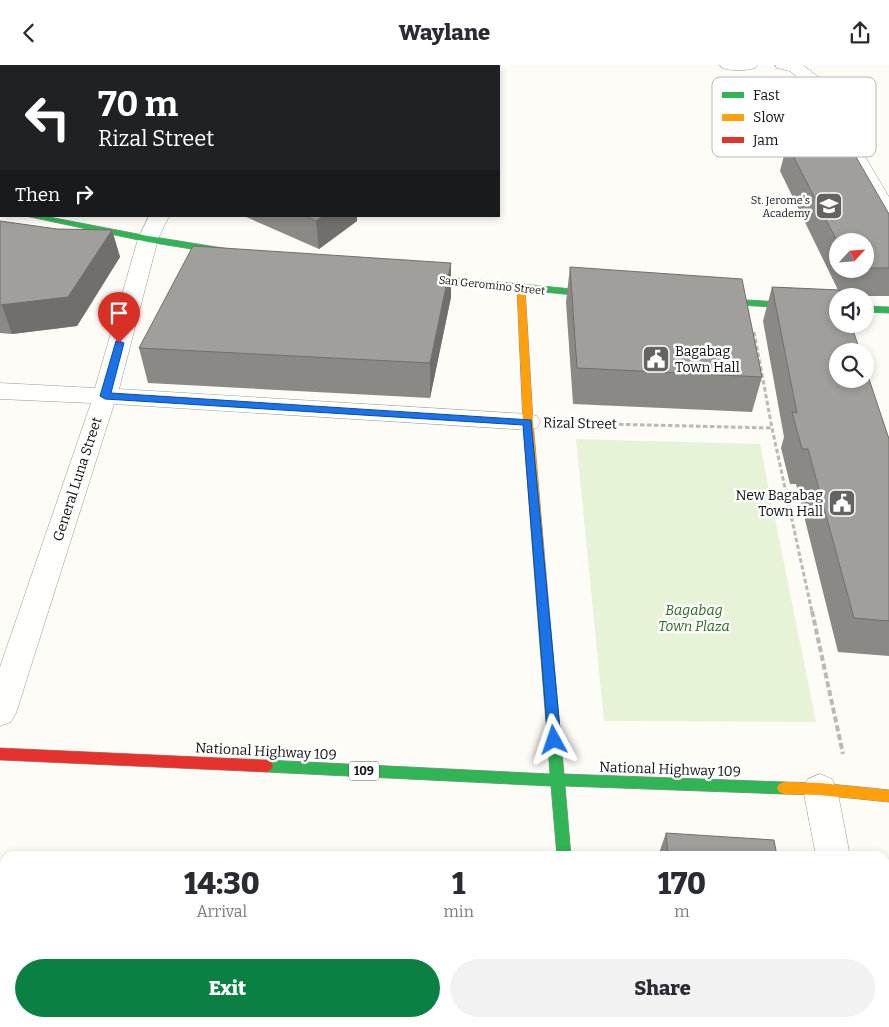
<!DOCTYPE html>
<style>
body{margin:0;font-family:Bitter,serif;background:#f2f2f3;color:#2b2b33;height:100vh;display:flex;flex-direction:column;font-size:19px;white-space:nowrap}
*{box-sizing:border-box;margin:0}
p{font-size:16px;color:#7c7c81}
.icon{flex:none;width:28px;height:28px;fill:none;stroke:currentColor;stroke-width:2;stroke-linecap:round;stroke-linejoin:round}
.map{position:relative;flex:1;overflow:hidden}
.side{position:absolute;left:0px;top:786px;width:890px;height:176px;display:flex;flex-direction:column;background:#fff;border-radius:15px 15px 0 0;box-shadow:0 2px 8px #0003}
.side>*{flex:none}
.top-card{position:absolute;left:0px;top:0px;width:500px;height:152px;box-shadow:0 2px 8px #0003;background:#202124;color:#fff;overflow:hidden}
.needle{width:32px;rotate:64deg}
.fabs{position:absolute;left:829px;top:168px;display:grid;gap:10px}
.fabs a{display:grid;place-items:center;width:45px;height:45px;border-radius:50%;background:#fff;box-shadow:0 2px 8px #0003;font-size:25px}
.pin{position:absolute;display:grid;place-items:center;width:42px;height:42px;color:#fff;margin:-51px -21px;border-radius:50% 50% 50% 0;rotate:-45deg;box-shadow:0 0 5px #0007}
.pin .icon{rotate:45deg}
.me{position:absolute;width:55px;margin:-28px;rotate:355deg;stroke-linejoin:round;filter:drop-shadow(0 0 4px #0008)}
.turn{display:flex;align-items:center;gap:18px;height:105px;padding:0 15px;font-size:22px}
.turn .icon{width:65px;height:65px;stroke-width:2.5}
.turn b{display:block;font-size:35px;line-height:42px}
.then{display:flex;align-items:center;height:48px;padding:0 15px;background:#0003;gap:10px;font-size:19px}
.eta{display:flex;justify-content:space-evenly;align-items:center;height:85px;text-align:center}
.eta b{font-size:30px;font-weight:800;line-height:35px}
.button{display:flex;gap:10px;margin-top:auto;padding:10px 15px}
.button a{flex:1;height:58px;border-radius:30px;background:#0b8043;color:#fff;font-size:20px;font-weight:800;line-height:58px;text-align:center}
.button a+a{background:#f2f2f3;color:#2b2b33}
header{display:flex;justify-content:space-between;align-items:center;height:65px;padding:0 15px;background:#fff;font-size:22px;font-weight:800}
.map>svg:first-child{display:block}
.green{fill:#e7f3d7}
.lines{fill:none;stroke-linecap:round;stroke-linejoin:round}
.street-casing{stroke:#979795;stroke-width:1}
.fast-casing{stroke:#8e8d8b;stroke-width:1}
.slow-casing{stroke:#8e8d8b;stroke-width:1}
.jam-casing{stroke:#8e8d8b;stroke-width:1}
.path-far1{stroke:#b9b9b8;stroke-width:3;stroke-dasharray:4.5 2.5;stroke-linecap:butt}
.path{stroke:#b9b9b8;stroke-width:4;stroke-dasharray:6 3;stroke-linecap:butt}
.street{fill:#fffffe;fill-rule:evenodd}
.fast{fill:#30b455;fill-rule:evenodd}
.slow{fill:#ff9f0a;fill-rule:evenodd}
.jam{fill:#e5322d;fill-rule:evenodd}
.wall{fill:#8a8986;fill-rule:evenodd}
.shaded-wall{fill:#716f6d}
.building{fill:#a19f9c;stroke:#716f6d}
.route{fill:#1a73e8;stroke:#114b97}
.labels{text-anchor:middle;stroke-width:5;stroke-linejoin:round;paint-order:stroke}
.far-poi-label{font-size:11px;fill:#111;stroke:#fff;text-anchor:end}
.far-street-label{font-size:11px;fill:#111;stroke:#fff}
.shield{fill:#fff;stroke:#585858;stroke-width:1}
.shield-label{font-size:12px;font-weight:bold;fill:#111}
.poi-label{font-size:14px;fill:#111;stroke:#fff;text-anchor:start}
.street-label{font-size:14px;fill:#111;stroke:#fff}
.park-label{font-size:14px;font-style:italic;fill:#2f6b1f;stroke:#fff}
.key{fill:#fff;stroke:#b8b8b8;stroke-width:1}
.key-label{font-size:14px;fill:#111}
</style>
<header><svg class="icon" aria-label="back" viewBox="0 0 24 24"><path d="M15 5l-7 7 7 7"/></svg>Waylane<svg class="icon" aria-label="share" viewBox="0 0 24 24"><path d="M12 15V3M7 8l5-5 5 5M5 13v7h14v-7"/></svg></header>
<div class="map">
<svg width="889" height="962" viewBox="0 0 889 962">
<rect width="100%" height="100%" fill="#fdfcf7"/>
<path class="green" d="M576 374 760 379 816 657 604 656Z"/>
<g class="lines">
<g class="street-casing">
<path id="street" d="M720 0H757L755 3C745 6 732 6 722 3Z
M775 0H803L818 12 889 132V155L882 153 879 149 805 19 790 6 777 3Z
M0 23H1V34H0Z
M149 151H169L158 174 119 324 528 349 537 351 540 357 537 363 528 365 114 339 16 648 11 657 0 661V602L91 338 0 334V318L95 323 138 174Z
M820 709 832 714 837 724 850 791H816L803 724 808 714Z
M885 957 886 962H848L847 958Z"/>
</g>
<g class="fast-casing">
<path id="fast" d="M0 143H1V147H0Z
M26 151H44L148 171 229 184 233 187 229 190 148 177Z
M415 209 604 227 608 230 604 233 412 214 411 212Z
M709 233 838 240V246L706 238V234Z
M865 241 889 242V248L865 247Z
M544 550 548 552 550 555 564 709 784 717 789 719 791 723 789 727 784 729 565 721 571 791H557L551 721 266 707 261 705 259 701 261 697 266 695 550 709 538 555 540 552Z
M569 958H585V962H569Z"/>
</g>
<g class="slow-casing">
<path id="slow" d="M521 220 525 223 533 357 550 555 548 558H540L538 555 523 357 517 223Z
M784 717 820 718 889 725V737L820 730 784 729 779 727 777 723 779 719Z"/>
</g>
<g class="jam-casing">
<path id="jam" d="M0 683 266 695 271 697 273 701 271 705 266 707 0 695Z"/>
</g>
<path class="path-far1" d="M754 267 772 363 812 547
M563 358 772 363"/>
<path class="path" d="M812 546 843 689"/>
<use href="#street" class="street"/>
<use href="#fast" class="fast"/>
<use href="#slow" class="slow"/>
<use href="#jam" class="jam"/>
</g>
<path class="wall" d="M787 79 889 149V231H838L889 374V591L838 587 796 419H790L781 383 784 372 763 256 772 222 838 225 780 106ZM838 176 865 204H838Z
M244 151H357V156L319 184Z
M0 156 57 164 112 165 120 192 77 261 12 269 0 268Z
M451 198V232L430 333 148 318 139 283Z
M570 202 762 312 752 347 573 339 566 237Z
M666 768 777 791H658Z"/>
<path class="shaded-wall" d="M323 151H357V156L319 184 316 156Z
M112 165 120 192 77 261 12 269 2 240Z
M451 198V232L430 333V298Z"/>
<path class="building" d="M278 0H346L345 1H277Z
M848 78 889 149V203H865V176H838V178L787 79Z
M305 151H323L316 156Z
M0 156 57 164 112 165 68 232 0 240Z
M193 181 451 198 430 298 139 283Z
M570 202 742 214 762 312 577 303Z
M772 222 839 225 841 231H838V259H851L860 286H838V314H865V302L889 374V556L854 553 808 384H802L792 347 797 348Z
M666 768 774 775 777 791H668Z"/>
<path class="route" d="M116 276H119L124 278 111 328 531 355 561 675 559 679 554 681 550 679 548 675 523 360 105 334 100 331Z"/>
<defs>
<g id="school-square" transform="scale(1.4375)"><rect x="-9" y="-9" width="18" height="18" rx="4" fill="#646362" stroke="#fff"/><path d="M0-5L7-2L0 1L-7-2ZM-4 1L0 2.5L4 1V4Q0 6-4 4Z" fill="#fff"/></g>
<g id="civic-square" transform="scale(1.4375)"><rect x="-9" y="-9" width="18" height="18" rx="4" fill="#646362" stroke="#fff"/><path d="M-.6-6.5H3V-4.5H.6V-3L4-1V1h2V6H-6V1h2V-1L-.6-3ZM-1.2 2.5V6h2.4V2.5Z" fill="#fff"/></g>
</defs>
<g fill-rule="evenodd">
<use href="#school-square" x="829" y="141"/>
<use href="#civic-square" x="656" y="294"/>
<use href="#civic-square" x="842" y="438"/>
</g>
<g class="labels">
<g class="far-poi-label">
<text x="810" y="139">St. Jerome's<tspan x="810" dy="13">Academy</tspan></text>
</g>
<g class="far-street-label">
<text transform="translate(492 220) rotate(6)" y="4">San Geromino Street</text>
</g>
<rect class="shield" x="349" y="696.5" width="30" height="19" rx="4"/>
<g class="shield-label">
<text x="364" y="710">109</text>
</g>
<g class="poi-label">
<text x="675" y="291">Bagabag<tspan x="675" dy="16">Town Hall</tspan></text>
<text x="823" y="435" text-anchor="end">New Bagabag<tspan x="823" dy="16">Town Hall</tspan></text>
</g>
<g class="street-label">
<text transform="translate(580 358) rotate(1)" y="5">Rizal Street</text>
<text transform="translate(77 414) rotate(-72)" y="5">General Luna Street</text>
<text transform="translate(266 686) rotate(3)" y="5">National Highway 109</text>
<text transform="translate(670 704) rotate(2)" y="5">National Highway 109</text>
</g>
<g class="park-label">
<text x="694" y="550">Bagabag<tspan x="694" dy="16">Town Plaza</tspan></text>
</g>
</g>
<rect x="712" y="12" width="164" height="80" rx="8" class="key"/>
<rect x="722" y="27" width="22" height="6" fill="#30b455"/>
<rect x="722" y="49" width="22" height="7" fill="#ff9f0a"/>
<rect x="722" y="72" width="22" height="6" fill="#e5322d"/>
<g class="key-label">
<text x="753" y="35">Fast</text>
<text x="753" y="57">Slow</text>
<text x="753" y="80">Jam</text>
</g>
</svg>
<div class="fabs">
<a><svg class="needle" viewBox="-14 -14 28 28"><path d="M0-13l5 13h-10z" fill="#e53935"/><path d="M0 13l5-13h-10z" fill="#7c7c81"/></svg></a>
<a><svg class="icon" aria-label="sound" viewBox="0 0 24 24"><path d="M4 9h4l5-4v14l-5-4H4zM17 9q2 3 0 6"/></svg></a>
<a><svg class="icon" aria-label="search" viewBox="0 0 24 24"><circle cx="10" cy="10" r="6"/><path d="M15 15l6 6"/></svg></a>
</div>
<div class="pin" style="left:119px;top:278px;background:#d93025"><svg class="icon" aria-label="arrive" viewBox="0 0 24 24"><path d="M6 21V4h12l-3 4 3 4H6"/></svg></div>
<svg class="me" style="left:554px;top:675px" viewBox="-20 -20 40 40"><path d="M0-17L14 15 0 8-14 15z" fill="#1a73e8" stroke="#fff" stroke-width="4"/></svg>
<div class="top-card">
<div class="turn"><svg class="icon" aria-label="left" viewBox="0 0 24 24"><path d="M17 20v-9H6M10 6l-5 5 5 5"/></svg><div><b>70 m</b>Rizal Street</div></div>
<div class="then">Then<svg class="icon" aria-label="right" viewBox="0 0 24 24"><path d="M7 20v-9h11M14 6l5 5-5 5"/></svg></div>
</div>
<section class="side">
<div class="eta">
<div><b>14:30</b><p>Arrival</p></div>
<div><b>1</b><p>min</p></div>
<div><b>170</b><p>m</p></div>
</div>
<div class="button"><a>Exit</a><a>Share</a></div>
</section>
</div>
